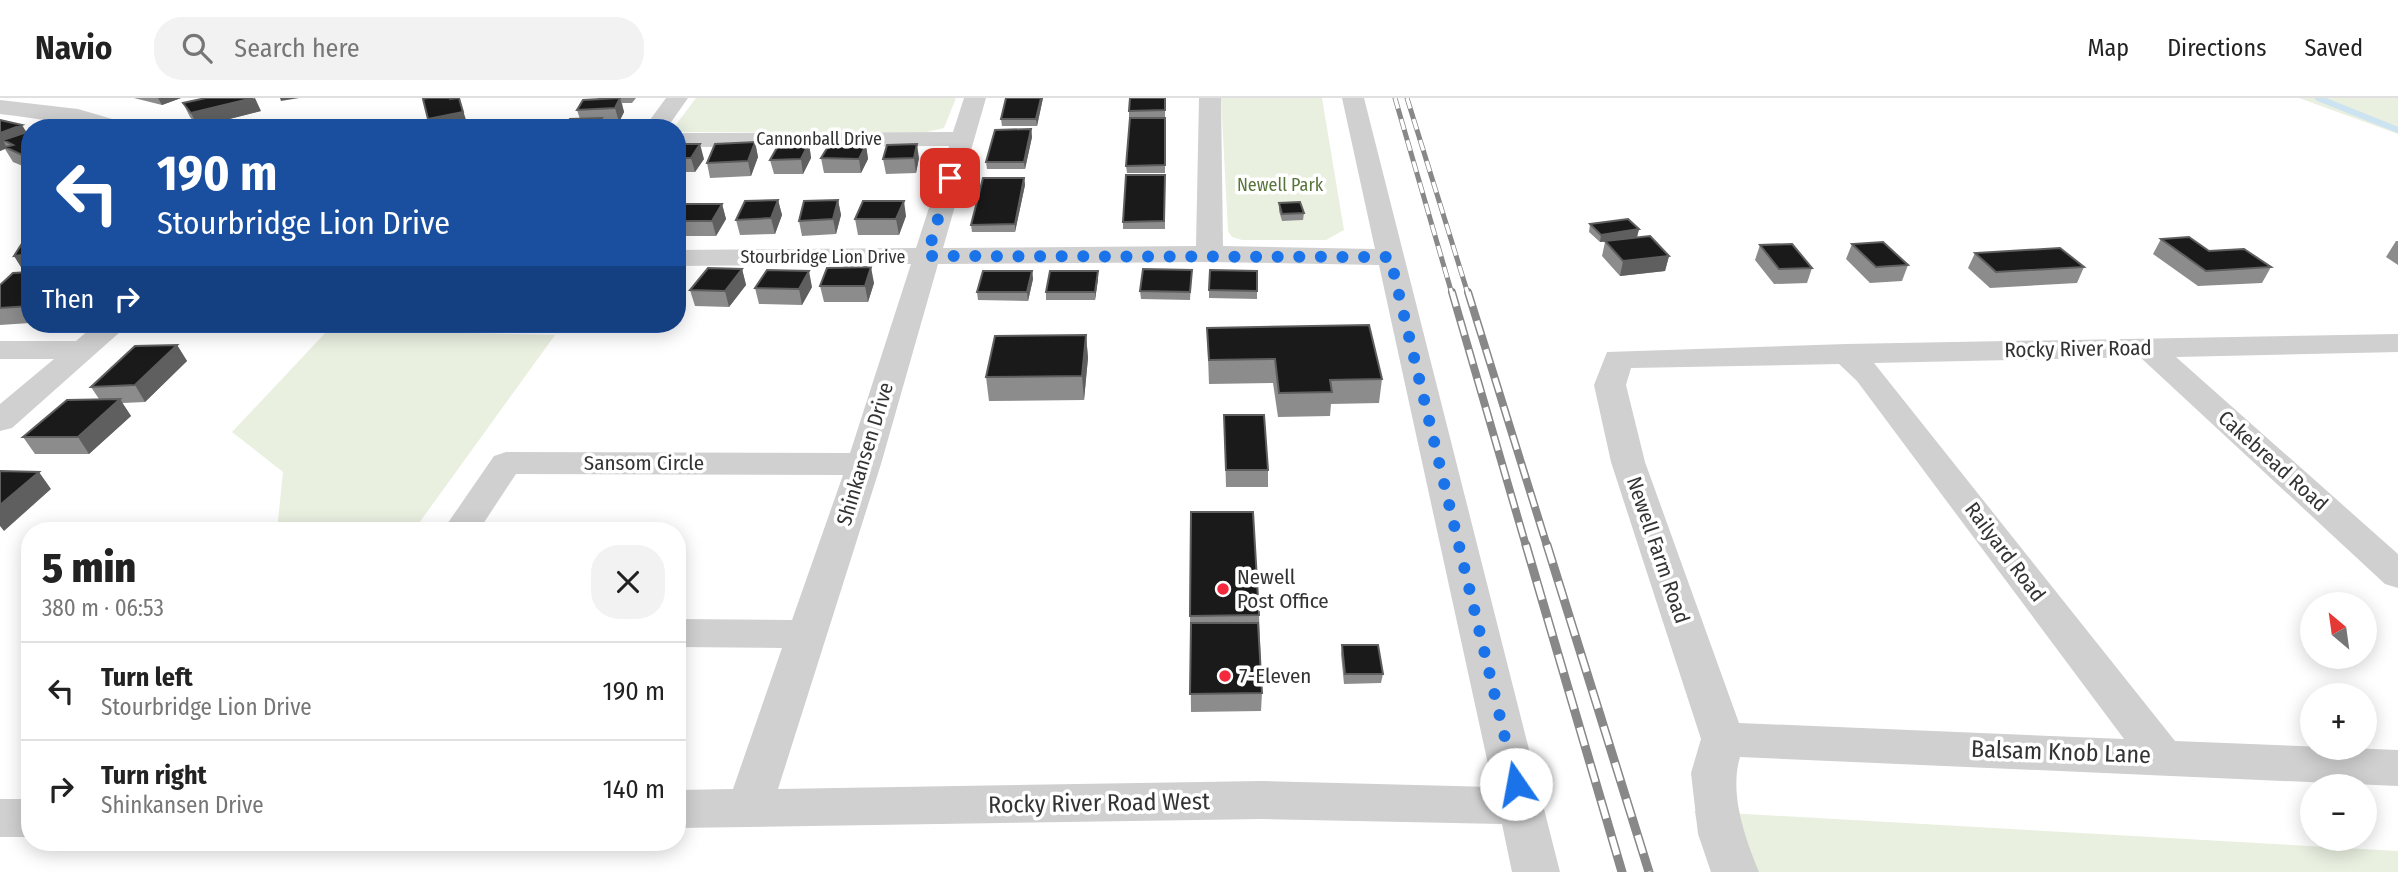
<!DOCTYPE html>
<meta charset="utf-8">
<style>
body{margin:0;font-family:"Fira Sans Condensed",sans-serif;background:#f2f2f2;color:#222;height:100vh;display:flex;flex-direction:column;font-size:26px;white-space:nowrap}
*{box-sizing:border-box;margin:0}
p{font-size:23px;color:#767676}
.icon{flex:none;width:38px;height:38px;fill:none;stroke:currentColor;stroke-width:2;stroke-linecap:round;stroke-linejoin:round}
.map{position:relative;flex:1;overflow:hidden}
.details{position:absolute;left:21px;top:424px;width:665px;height:329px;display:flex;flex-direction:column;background:#fff;border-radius:28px;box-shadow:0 4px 18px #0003}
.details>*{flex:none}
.top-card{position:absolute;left:21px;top:21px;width:665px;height:214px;border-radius:28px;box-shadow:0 4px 18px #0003;background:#1a4fa0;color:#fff;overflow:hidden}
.needle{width:46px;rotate:331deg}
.buttons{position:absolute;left:2300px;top:494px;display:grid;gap:14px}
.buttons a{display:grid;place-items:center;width:77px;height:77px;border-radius:50%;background:#fff;box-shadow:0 4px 18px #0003;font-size:35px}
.pin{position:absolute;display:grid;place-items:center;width:60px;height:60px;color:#fff;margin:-30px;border-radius:14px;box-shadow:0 4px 10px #0006}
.me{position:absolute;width:77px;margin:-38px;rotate:348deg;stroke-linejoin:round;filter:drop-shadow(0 0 5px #0008)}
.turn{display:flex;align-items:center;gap:24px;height:147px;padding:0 21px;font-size:32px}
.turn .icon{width:91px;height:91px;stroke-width:2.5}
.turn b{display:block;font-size:49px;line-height:60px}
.then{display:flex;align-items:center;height:66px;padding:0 21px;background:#0003;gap:14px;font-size:26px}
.round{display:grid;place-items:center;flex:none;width:74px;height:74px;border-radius:28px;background:#f2f2f2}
.head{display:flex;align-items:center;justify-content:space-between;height:119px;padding:0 21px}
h1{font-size:42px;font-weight:800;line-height:52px}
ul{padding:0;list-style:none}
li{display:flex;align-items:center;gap:21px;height:98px;padding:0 21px;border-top:2px solid #e0e0e0}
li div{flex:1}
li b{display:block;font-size:26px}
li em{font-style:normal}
header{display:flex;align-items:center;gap:42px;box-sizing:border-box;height:98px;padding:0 35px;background:#fff;border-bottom:2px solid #e0e0e0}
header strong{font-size:33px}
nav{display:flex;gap:38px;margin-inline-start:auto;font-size:24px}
.search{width:490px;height:63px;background:#f2f2f2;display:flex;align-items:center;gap:18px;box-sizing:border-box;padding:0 24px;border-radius:28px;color:#767676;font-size:26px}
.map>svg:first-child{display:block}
.green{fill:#e9f0e0}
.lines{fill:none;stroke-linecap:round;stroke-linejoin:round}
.stream{stroke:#cce3f1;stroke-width:6}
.minor{fill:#d0d0d0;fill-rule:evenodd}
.rail-far2-casing{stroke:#888;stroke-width:5}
.rail-far1-casing{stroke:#888;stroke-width:8}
.rail-casing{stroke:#888;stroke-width:9}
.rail-far2{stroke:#fff;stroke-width:3.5;stroke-dasharray:11;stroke-linecap:butt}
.rail-far1{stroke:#fff;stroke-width:5;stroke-dasharray:15;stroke-linecap:butt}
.rail{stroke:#fff;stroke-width:6;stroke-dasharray:19;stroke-linecap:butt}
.wall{fill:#8c8c8c}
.shaded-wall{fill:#5f5f5f}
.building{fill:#1a1a1a;stroke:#5f5f5f;stroke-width:2}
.route{stroke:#1a73e8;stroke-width:12;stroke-dasharray:0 21.6}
.poi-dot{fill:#f5293d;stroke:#fff;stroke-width:2.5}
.labels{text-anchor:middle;stroke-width:7;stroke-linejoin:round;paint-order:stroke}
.far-street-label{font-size:18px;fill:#333;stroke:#fff}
.far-park-label{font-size:18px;fill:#57743a;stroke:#fff}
.street-label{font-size:21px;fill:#333;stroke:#fff}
.poi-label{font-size:21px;fill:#333;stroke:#fff;text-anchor:start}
.near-street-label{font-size:24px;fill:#333;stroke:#fff}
</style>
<header>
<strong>Navio</strong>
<div class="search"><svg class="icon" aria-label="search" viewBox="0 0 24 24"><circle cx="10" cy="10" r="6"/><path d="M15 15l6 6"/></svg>Search here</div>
<nav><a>Map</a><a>Directions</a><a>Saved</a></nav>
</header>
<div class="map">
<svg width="2398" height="774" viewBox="0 0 2398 774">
<rect width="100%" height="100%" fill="#fff"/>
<path class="green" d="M696 0H956L944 30 927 34H680L675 28Z
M1221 0H1322L1344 132 1326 142H1242L1232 139 1228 133Z
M2299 0H2398V36Z
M328 232 555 237 414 432H277L283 374 232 334Z
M1694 713 2398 753V774H1711Z"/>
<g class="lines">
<path class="stream" d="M2318 0 2398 32"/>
<path class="minor" d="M666 0H688L667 30H644Z
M964 0H986L943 150 1196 148 1199 0H1221L1223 148 1375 151 1342 0H1364L1560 774H1512L1502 726 1262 721 677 730V692L733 691 782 550 677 549V521L792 522 843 377 516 376 479 432H443L494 358 506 354 850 355 911 166 677 168V152L916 150 949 48 677 49V35L953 34ZM1209 164 1379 167 1493 689 1262 683 778 691 881 366 938 166Z
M0 2 78 11 126 25 129 30C86 30 43 21 0 16Z
M96 226H129L12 330 0 333V306L54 261H0V243H76Z
M2398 236V254L2176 259 2398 456V490L2385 486 2140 259 1874 265 2175 643 2398 652V688L1740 659C1729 696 1745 739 1759 774H1711L1698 736 1691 675 1701 641 1611 364 1594 287 1607 254 1846 246ZM1839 266 1857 283 2124 641 1739 625 1645 364 1626 287 1631 270Z
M0 701H30V739H0Z"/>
<g class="rail-far2-casing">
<path id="rail-far2" d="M1395 0 1452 196
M1407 0 1468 196"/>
</g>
<g class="rail-far1-casing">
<path id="rail-far1" d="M1452 194 1526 448
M1468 194 1547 448"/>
</g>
<g class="rail-casing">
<path id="rail" d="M1526 447 1622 774
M1547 447 1649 774"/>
</g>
<use href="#rail-far2" class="rail-far2"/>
<use href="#rail-far1" class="rail-far1"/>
<use href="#rail" class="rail"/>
</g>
<path class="wall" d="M134 0H181L162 7Z
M598 0H636L632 5H622L624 14 619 24 604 25 605 30H562L580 21 577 12 598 1Z
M1006 0H1043L1037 28H1002L1001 21Z
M1165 0V20H1129V13Z
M183 5 261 13 198 29 190 19Z
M1165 20V75H1127L1126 68Z
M0 22 22 27 26 35 30 33V71L13 64 5 51 0 53Z
M1031 31 1032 39 1025 71H987L986 64Z
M755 44 758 59 751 78 710 80 707 65Z
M809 45 811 60 803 76H774L770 62Z
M677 46 704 61 695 74H677Z
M866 47 868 61 861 75H824L821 60Z
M919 60 916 75 886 76 883 61Z
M1165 77V131H1123V124Z
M1024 80 1025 87 1015 134H972L971 127Z
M778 102 782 117 775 136 740 137 736 122Z
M838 102 841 117 836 136 802 138 799 123Z
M1279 105 1304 115 1303 122 1282 123 1279 113Z
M722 106 726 121 716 138H677V112Z
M906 118 899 137H858L855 121Z
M1590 126 1639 131 1637 139 1669 158 1665 173 1620 178 1602 158 1605 144H1600L1589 134Z
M2161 141 2209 153 2271 169 2262 185 2198 188 2153 156Z
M2396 143H2398V167L2386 159Z
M1852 146 1908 167 1902 183 1870 185 1846 161Z
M1760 147 1812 170 1807 185 1774 186 1755 162Z
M1975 155 2084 169 2077 185 1990 190 1968 170Z
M742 171 746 187 729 209 695 208 690 192Z
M1192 172 1190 202 1141 201 1140 193Z
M1032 173 1033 181 1028 203 978 202 977 194Z
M1098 173V181L1095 202H1046V194Z
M1257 173V201L1209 200V192Z
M30 174V225L0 227V187Z
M874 185 868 204H824L820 188Z
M812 189 802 207 759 206 755 190Z
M171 226H252L247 232 176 235Z
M1207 230 1382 281 1379 305 1331 306 1330 318 1278 319 1273 285 1209 286Z
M1086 237 1088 260 1084 302 989 303 986 279Z
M177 247 187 263 145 304 122 305 131 318 89 356H35L23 339 99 301 91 289Z
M1224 317 1268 372V389H1226Z
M1259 517 1262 595 1261 613 1191 614 1190 518Z
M1342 547 1383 576 1381 585 1344 586 1341 556Z"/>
<path class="shaded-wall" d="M158 0H181L162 7Z
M255 0 261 13 198 29 191 15Z
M280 0H299L281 3Z
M459 0 468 28 460 30H431L428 21Z
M620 0 624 14 619 24 615 10Z
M1041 0H1043L1037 28 1036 21Z
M602 20 605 30H595Z
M22 27 30 40 3 42 7 50 0 53V35Z
M1031 31 1032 39 1025 71 1024 64Z
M755 44 758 59 751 78 748 63Z
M809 45 811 60 803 76 801 61Z
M700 46 704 61 695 74 691 60Z
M917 46 919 60 916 75 914 60Z
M866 47 868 61 861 75 859 61Z
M30 54V70L22 57Z
M1024 80 1025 87 1015 134V126Z
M778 102 782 117 775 136 771 120Z
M838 102 841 117 836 136 833 121Z
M904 103 906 118 899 137 896 121Z
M722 106 726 121 716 138 712 123Z
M1639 131 1637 139 1600 144 1601 137Z
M30 156V173L24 174 14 158Z
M1669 158 1665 173 1620 178 1623 163Z
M871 169 874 185 868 204 865 188Z
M677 171 682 187 677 194Z
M742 171 746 187 729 209 725 193Z
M809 173 812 189 802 207 799 191Z
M1032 173 1033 181 1028 203 1027 194Z
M1098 173V181L1095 202V194Z
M244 226H252L247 232Z
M1086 237 1088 260 1084 302 1082 278Z
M177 247 187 263 145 304 135 287Z
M120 301 131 318 89 356 78 339Z
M39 374 51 391 4 433 0 428V407Z"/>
<path class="building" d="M206 0H253L191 15 183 5Z
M428 0H450V1L459 0 463 14 428 21 423 1Z
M620 0 615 10 577 12 583 2Z
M1006 0H1041L1036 21H1001Z
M1130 0H1165V12L1129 13Z
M602 20 595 30H562L570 21Z
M1130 20H1165V67L1126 68Z
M0 22 22 27 0 35Z
M1031 31 1024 64H986L995 32Z
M30 33V54L22 57 5 49 13 47 3 42Z
M755 44 748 63 707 65 715 46Z
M809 45 801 61 770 62 779 46Z
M677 46H700L691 60H677Z
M917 46 914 60 883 61 887 47Z
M829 47H866L859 61 821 60Z
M1126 77H1165L1164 123 1123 124Z
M983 80H1024L1015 126 971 127Z
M778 102 771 120 736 122 745 103Z
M838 102 833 121 799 123 804 103Z
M863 103H904L896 121H855Z
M1300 104 1304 115 1282 116 1279 105Z
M682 106H722L712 123H677V112Z
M1628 121 1639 131 1601 137 1590 126Z
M28 136H30V156L14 158Z
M1650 138 1669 158 1623 163 1605 143Z
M2189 139 2209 153 2244 151 2271 169 2206 173 2161 141Z
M1883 144 1908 167 1876 169 1852 146Z
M1792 146 1812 170 1779 171 1760 147Z
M2060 150 2084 169 1996 174 1975 155Z
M871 169 865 188H820L827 170Z
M708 170 742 171 725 193 690 192Z
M1143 171 1192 172 1190 194 1140 193Z
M767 172 809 173 799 191 755 190Z
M1210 172 1257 173V193L1209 192Z
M983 173H1032L1027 194H977Z
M1050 173H1098L1095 194H1046Z
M30 174V208L0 210V187L13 175Z
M1369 227 1382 281 1330 282 1332 294 1279 295 1275 261 1209 262 1207 230Z
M1086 237 1082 278 986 279 995 238Z
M177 247 135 287 91 289 135 248Z
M120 301 78 339H23L67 302Z
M1224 317H1264L1268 372H1226Z
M0 373 39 374 0 407Z
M1191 414H1253L1259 517 1190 518Z
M1191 525H1258L1262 595 1190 596Z
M1342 547H1378L1383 576H1345Z"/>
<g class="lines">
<path class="route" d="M950 80 927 158 1390 159 1516 686"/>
</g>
<g class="poi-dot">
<circle cx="1223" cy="491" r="7"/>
<circle cx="1225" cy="578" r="7"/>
</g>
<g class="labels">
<g class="far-street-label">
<text x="819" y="47">Cannonball Drive</text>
<text x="823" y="165">Stourbridge Lion Drive</text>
</g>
<g class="far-park-label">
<text x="1280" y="93">Newell Park</text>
</g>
<g class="street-label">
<text transform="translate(2078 251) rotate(-1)" y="7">Rocky River Road</text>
<text transform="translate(865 356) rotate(-73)" y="7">Shinkansen Drive</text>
<text transform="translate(2273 363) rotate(42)" y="7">Cakebread Road</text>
<text x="644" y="372">Sansom Circle</text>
<text transform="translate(1658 452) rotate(71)" y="7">Newell Farm Road</text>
<text transform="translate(2005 454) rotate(53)" y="7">Railyard Road</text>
</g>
<g class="poi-label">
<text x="1237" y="486">Newell<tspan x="1237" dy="24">Post Office</tspan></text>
<text x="1239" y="585">7-Eleven</text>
</g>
<g class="near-street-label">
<text transform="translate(2061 654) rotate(2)" y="8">Balsam Knob Lane</text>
<text transform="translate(1099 705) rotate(-1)" y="8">Rocky River Road West</text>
</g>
</g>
</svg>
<div class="buttons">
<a><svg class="needle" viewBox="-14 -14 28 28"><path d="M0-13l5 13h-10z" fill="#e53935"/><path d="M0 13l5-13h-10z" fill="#767676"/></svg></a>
<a>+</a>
<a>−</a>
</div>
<div class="pin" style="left:950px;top:80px;background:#d93025"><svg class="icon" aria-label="arrive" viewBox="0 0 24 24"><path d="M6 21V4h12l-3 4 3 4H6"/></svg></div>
<svg class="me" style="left:1516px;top:686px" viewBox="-20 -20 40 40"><circle r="19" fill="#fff"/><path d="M0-13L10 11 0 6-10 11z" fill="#1a73e8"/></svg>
<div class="top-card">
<div class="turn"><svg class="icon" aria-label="left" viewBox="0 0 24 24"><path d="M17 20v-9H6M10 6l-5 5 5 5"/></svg><div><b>190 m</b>Stourbridge Lion Drive</div></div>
<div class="then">Then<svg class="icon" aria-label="right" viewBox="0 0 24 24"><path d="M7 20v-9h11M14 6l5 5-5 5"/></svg></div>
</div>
<section class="details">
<div class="head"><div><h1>5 min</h1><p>380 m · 06:53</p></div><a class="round"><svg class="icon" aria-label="close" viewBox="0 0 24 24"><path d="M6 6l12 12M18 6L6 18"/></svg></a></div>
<ul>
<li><svg class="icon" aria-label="left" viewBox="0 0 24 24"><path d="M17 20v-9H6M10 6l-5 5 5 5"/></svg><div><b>Turn left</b><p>Stourbridge Lion Drive</p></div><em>190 m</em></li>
<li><svg class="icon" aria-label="right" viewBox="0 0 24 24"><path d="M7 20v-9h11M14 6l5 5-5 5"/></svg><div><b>Turn right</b><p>Shinkansen Drive</p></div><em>140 m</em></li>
</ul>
</section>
</div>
